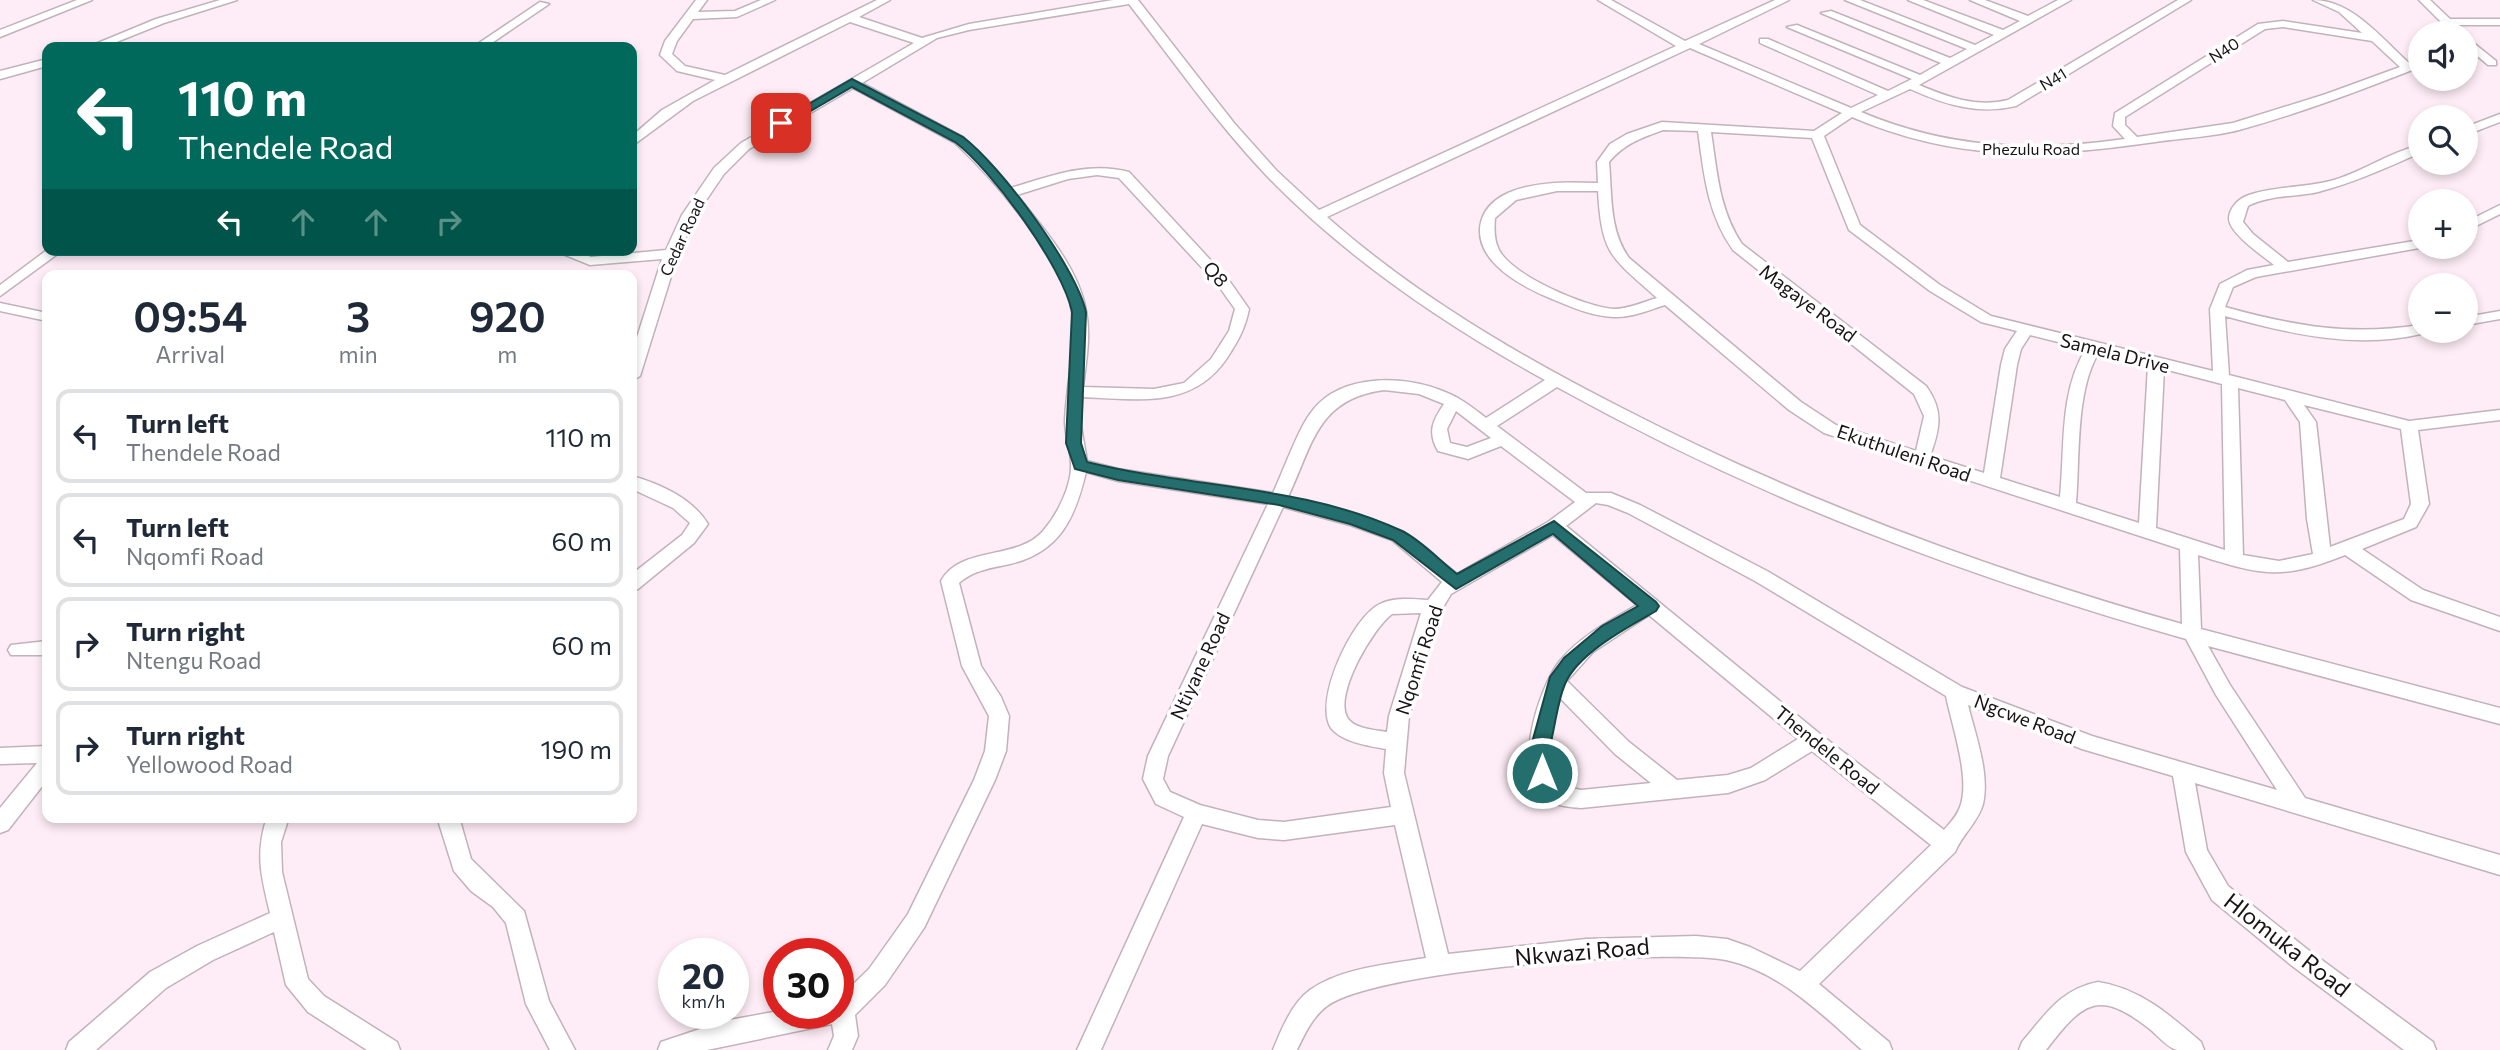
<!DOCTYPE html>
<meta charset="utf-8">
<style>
body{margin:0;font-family:Commissioner,sans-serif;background:#f2f2f3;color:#1f2937;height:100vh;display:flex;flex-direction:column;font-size:26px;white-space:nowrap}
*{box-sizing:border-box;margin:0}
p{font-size:23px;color:#747a83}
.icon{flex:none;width:38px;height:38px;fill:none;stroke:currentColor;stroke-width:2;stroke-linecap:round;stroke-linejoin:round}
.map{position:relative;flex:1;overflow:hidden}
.details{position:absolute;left:42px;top:270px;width:595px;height:553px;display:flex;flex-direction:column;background:#fff;border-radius:14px;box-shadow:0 4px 10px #0003}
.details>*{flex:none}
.top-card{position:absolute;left:42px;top:42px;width:595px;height:214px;border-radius:14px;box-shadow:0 4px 10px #0003;background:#00695c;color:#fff;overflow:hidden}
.tools{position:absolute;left:2408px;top:21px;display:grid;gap:14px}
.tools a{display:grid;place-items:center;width:70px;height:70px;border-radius:50%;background:#fff;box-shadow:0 4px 10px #0003;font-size:35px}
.speed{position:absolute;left:658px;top:938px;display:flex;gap:14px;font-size:35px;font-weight:700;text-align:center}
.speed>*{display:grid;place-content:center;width:91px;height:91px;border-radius:50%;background:#fff;box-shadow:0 4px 10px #0003;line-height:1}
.speed small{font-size:18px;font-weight:400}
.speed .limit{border:10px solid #d22;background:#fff;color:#111}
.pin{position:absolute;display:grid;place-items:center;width:60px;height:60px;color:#fff;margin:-30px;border-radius:14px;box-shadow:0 4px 10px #0006}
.me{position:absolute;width:77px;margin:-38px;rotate:0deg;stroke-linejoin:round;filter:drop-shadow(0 0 5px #0008)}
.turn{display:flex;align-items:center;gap:24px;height:147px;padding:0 21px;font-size:32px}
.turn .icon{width:91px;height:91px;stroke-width:2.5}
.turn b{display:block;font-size:49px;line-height:60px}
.lanes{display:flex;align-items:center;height:66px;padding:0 21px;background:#0003;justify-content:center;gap:35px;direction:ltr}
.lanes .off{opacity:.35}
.eta{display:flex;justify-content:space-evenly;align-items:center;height:119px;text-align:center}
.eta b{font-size:42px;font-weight:600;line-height:49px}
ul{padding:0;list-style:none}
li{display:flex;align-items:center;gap:21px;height:94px;margin:0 14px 10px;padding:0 7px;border:4px solid #e0e1e3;border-radius:14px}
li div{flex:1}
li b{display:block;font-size:26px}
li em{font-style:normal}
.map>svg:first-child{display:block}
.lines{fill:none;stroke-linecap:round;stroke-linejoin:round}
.minor-casing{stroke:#c2b2bb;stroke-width:3}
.minor{fill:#fff;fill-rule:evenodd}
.route{fill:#246f6d;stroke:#174847;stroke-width:2}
.labels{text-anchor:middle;stroke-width:7;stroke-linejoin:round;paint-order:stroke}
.far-street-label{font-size:16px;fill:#181316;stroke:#fff}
.street-label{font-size:19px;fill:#181316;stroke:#fff}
.near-street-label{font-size:23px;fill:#181316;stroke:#fff}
</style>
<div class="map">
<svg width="2500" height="1050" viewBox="0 0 2500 1050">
<rect width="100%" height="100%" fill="#feedf6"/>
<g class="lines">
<g class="minor-casing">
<path id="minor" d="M77 0H92L0 37V30Z
M220 0H237L164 23 104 47H88L156 19Z
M696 0H707L698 12 735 11 761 0H775L737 17 693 19 677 41 672 54 685 66 725 75 877 0H890L859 17 922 38 969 24 1113 0H1138L1234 123 1276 170 1319 210 1676 46 1598 0H1611L1685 41 1775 0H1789L1699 44 1851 108 1878 95 1760 43V39H1768L1888 91 1912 79 1787 27 1797 25 1920 75 1941 63 1821 13 1831 11 1950 58 1967 49 1845 0H1860L1975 45 1994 35 1908 0H1923L2003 30 2020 21 1970 0H1985L2028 16 2058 0H2071L1919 85C1948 97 1976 108 2008 100L2178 0H2191L2016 106C1978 115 1946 105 1910 89L1861 112C1949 149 2031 152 2125 139L2113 126 2115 113 2258 24 2283 21 2362 33 2339 12 2313 0C2352 0 2381 38 2409 63L2420 60V67C2361 90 2301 113 2239 130 2212 137 2182 138 2155 142 2044 158 1958 162 1852 117L1824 136 1860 225 1940 285 1991 316 2213 371 2210 309 2220 284 2247 270 2274 265C2263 256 2230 234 2229 219 2229 208 2239 198 2249 195 2273 186 2307 188 2334 180 2364 171 2390 152 2420 145V153C2386 168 2353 183 2318 192 2296 197 2268 195 2248 206L2243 222 2253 234 2288 262 2420 240V247H2425L2256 277 2233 287 2225 307C2294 326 2349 336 2420 325V331H2427L2425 333C2358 350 2290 334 2225 316L2229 375 2409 421 2500 410V420L2418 430 2429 504 2416 527 2362 549 2423 590 2500 617V631L2411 600 2345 555C2282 580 2263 576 2198 555L2201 629 2500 708V724L2208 646 2230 685 2305 798 2500 855V875L2195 783 2207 850 2228 886 2307 949 2433 1042 2436 1050H2404L2291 965 2212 900 2186 852 2173 776 2082 749 1968 705C1975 734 1990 773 1983 804 1978 822 1962 835 1955 852L1819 984 1889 1042 1892 1050H1862C1823 1015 1779 971 1726 960 1663 948 1375 970 1327 1006 1313 1016 1304 1035 1297 1050H1273C1281 1030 1292 1003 1310 990 1341 968 1389 964 1426 958L1395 825 1284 840 1258 838 1202 824 1101 1050H1077L1184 817 1156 804 1143 779 1148 756 1268 504 1118 481 1086 472C1075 518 1060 552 1010 564 991 568 974 570 959 583L981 666 1001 697 1009 716 1006 751 995 780 924 928 885 985 855 1015 858 1036 852 1050H828L834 1036 832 1024 707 1050H658L661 1042 724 1021 779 1011 838 1013V999L869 969 908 914 974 780 985 751 989 716 962 666 941 581C961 545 1017 561 1043 531 1057 515 1072 486 1071 464 1071 450 1065 436 1065 422 1066 385 1077 348 1072 311 1064 260 992 177 955 143L853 88 749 149 724 174 696 215 678 254 640 376 632 381V353L662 259 590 265 553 250H574L591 257 666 250 682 215 714 168 741 143 914 43 850 22 693 101 632 146V136L662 110 715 80 677 71 660 55 665 41ZM1129 4C1174 62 1216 122 1266 175 1346 258 1445 325 1545 380L1486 418C1473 408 1461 398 1445 392 1406 375 1342 373 1313 410 1298 428 1284 470 1273 493L1118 469 1087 461 1081 426 1082 397C1137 399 1192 410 1227 358 1238 341 1245 329 1249 309L1228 279 1129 172C1088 161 1050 176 1011 188L963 137 862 83 937 38 969 30ZM2283 27 2372 41 2400 67 2326 94 2233 123 2137 137 2125 125V117L2265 29ZM1690 48 1842 113 1814 131 1662 122 1627 134 1610 144 1597 162 1598 183C1568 182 1536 181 1508 193 1475 208 1471 241 1497 266 1512 281 1533 291 1552 299 1571 307 1592 316 1613 317 1631 318 1649 310 1665 305L1789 410 1824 433 2180 549 2182 624C1987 569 1800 500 1620 407 1516 354 1414 294 1327 217ZM1663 130 1698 131C1704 174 1707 213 1733 250L1914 394 1924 416 1916 451 1836 425 1801 402 1629 258C1609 230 1612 196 1609 162 1624 144 1641 138 1663 130ZM1711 132 1812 138 1849 230 1930 291 1981 322 2017 331 2005 349 2001 365 1984 473 1930 456C1940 428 1944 411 1926 386L1742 244C1719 210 1717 171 1711 132ZM1097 175 1119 178 1218 285 1235 309 1229 331 1211 359 1184 383 1154 389 1083 387C1086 362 1091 336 1086 311 1079 268 1043 228 1017 195L1068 179ZM1557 191H1598C1602 255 1610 256 1657 298 1643 302 1629 309 1614 309 1585 307 1513 276 1499 250 1494 240 1494 229 1495 218L1516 200ZM2030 335 2086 349C2059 391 2065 449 2060 497L2000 478 2017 365 2021 349ZM2099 352 2148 365 2139 523 2076 503C2080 458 2075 391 2099 352ZM2164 369 2222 384 2225 550 2156 528ZM1557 387C1759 499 1964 576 2186 639L2216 695 2277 790 2092 736 1962 687 1767 571 1640 505 1611 493H1586L1497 426ZM2238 388 2285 400 2300 422 2307 519 2313 554 2279 561 2243 555ZM1384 390 1419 394 1444 404C1433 420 1427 432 1438 451L1468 459 1501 446 1575 502 1548 522 1457 574 1404 532 1361 516 1288 497C1313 444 1317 399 1384 390ZM2304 405 2401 429 2411 504 2404 519 2330 547 2316 422ZM1456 411 1491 438 1467 447 1450 443 1447 429ZM1596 503 1608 505 1628 513 1755 581 1946 696C1952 726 1971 779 1960 807 1957 816 1950 823 1944 830L1820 734 1566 526ZM1283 507 1350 525 1392 540 1442 582 1428 600C1412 599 1395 597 1380 604 1353 616 1313 701 1331 728 1342 742 1369 746 1386 749L1384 773 1391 807 1284 822 1258 820 1200 805 1170 792 1163 779 1168 756ZM1553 535 1637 605C1609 621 1579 637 1559 662 1539 688 1511 773 1545 798 1555 806 1569 807 1581 808L1728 793 1765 780 1812 751 1931 845 1800 971 1750 947 1727 939 1696 936 1586 939 1448 954 1404 773 1409 716 1434 629 1442 609 1451 594ZM1421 613 1389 716 1387 732C1376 730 1353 729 1347 717 1334 694 1373 628 1392 614ZM1649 615 1798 739 1751 768 1728 775 1677 780 1629 742 1567 681 1593 652ZM1560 698 1615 754 1651 783 1581 790 1558 785C1542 760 1552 725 1560 698Z
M2419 0H2430L2450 19H2500V25H2457L2458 31H2450Z
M540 2 549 4 486 47H473Z
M2466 37 2496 61V65H2488L2466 46Z
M47 59V66L0 79V71Z
M2500 114V122L2466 135V127Z
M2500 205V214L2466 231V222Z
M47 250H63L0 296V285Z
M0 303 47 313V321L0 311Z
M2500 311V319L2466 325V317Z
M632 476C660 484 692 498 708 524L694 543 638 589 632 591V574L682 535 690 523 673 508 632 489Z
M47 641V655H11L8 650 11 645Z
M47 746V780L8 830 0 833V808L37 763 0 764V748Z
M267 817H289L281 842 282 872 308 979 324 996 397 1042 400 1050H367L308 1012 286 985 274 932 213 960 166 988 96 1050H66L69 1042 150 972 197 946 270 913C261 876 255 854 267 817Z
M437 817H459L471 859 524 911 549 1001 575 1050H550L526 1004 506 923 493 907 471 891 454 871Z
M2098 982C2139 988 2170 1015 2201 1042L2204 1050C2195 1050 2185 1050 2177 1050 2168 1048 2158 1036 2151 1030 2098 988 2083 1002 2046 1050H2019L2022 1042C2045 1015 2061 989 2098 982Z"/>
</g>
<use href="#minor" class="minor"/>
</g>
<path class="route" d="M852 79 963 137C1001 166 1076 267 1086 312L1081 443 1087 462C1190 488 1304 485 1402 531 1421 540 1440 561 1457 574L1554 521 1656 602 1659 606 1656 611C1628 627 1578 653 1565 684 1558 700 1556 720 1552 737 1549 750 1554 767 1548 779H1535L1530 750 1550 677 1564 658 1602 626 1638 606 1553 534 1456 589 1393 540 1350 524 1279 505 1118 480 1075 469 1066 443 1072 312C1063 267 992 170 955 142L852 87 785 126 776 123Z"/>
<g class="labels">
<g class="far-street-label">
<text transform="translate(2224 50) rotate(-33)" y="6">N40</text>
<text transform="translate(2053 79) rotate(-31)" y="6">N41</text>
<text x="2031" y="155">Phezulu Road</text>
<text transform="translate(682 237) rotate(-65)" y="6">Cedar Road</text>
</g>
<g class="street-label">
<text transform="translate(1216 274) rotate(49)" y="7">Q8</text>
<text transform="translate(1808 303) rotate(37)" y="7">Magaye Road</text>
<text transform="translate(2115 353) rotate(14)" y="7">Samela Drive</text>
<text transform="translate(1904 453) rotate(19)" y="7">Ekuthuleni Road</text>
<text transform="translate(1419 660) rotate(-72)" y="7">Nqomfi Road</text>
<text transform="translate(1200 666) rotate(-65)" y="7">Ntiyane Road</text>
<text transform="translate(2025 719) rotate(21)" y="7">Ngcwe Road</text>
<text transform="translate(1827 750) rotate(39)" y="7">Thendele Road</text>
</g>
<g class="near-street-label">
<text transform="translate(2287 945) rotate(38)" y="8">Hlomuka Road</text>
<text transform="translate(1582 952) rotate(-5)" y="8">Nkwazi Road</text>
</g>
</g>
</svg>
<div class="tools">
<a><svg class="icon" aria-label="sound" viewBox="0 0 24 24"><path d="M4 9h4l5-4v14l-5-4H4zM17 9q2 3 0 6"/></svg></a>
<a><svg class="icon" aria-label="search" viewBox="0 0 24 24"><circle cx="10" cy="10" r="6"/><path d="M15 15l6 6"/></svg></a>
<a>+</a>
<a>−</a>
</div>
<div class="speed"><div>20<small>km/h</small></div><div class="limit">30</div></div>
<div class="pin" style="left:781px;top:123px;background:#d93025"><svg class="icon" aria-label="arrive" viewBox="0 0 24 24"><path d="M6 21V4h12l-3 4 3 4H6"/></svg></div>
<svg class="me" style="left:1542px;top:773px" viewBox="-20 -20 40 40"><circle r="17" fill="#246f6d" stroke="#fff" stroke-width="3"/><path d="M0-11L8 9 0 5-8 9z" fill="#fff"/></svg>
<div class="top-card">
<div class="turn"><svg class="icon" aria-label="left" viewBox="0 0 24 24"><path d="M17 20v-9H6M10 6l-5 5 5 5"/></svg><div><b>110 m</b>Thendele Road</div></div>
<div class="lanes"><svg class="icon" aria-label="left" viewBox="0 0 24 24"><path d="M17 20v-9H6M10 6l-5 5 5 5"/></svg><svg class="icon off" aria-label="ahead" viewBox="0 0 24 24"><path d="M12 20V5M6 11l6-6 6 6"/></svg><svg class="icon off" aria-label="ahead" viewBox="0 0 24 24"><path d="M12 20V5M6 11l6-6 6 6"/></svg><svg class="icon off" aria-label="right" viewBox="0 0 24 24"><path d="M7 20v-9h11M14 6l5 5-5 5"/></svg></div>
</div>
<section class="details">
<div class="eta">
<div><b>09:54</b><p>Arrival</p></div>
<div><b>3</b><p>min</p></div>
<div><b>920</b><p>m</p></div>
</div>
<ul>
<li><svg class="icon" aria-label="left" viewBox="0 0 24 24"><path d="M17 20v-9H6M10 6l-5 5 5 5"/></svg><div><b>Turn left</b><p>Thendele Road</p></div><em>110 m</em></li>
<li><svg class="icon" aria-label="left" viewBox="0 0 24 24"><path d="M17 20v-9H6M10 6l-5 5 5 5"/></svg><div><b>Turn left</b><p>Nqomfi Road</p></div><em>60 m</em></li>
<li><svg class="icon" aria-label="right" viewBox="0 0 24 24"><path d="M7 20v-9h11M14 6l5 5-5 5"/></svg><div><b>Turn right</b><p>Ntengu Road</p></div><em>60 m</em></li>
<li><svg class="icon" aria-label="right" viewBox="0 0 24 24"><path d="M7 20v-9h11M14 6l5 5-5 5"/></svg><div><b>Turn right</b><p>Yellowood Road</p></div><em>190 m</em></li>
</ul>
</section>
</div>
